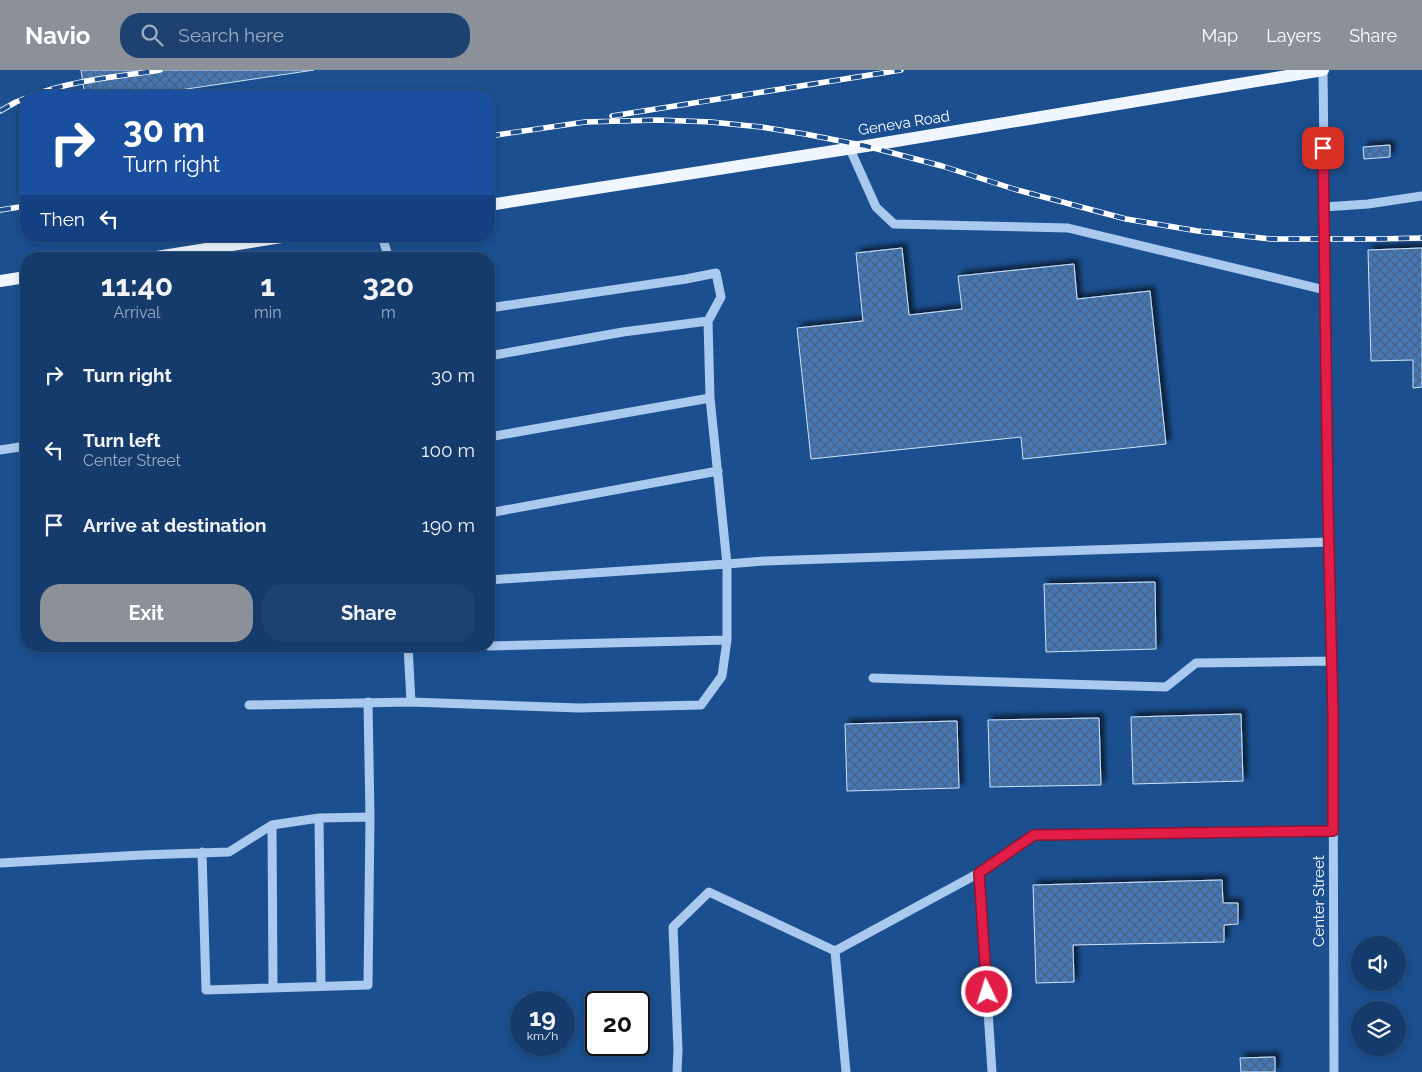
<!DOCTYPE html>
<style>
body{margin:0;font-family:Raleway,sans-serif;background:#1d4271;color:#f1f3f6;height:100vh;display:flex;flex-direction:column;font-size:19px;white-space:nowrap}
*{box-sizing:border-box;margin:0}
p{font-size:16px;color:#9dadc1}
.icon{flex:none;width:28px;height:28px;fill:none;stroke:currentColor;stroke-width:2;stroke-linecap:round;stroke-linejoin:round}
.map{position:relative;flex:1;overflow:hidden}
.sheet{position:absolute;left:20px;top:182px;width:475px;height:400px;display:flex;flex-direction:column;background:#143b6b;border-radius:20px;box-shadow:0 2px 8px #0003,0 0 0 1px #33557e}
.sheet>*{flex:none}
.top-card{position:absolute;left:20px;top:20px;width:475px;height:152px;border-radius:20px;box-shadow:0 2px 8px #0003,0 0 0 1px #33557e;background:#1a4fa0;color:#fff;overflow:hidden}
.controls{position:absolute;left:1351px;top:866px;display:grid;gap:10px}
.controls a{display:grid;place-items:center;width:55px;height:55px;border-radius:50%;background:#143b6b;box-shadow:0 2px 8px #0003,0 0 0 1px #33557e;font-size:25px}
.speed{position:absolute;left:510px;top:921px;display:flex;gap:10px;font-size:25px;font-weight:700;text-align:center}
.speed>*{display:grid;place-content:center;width:65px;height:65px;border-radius:50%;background:#143b6b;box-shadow:0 2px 8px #0003,0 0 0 1px #33557e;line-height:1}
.speed small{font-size:12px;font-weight:400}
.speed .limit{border:2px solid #111;border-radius:8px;background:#fff;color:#111}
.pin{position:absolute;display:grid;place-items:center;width:42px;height:42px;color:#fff;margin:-21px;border-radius:10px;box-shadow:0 2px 8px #0006}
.me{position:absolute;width:55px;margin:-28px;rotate:356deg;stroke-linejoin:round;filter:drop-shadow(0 0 4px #0008)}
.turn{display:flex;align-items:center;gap:18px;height:105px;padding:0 20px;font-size:22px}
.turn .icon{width:65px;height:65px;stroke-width:2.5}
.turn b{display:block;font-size:35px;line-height:42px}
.then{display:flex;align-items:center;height:48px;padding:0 20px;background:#0003;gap:10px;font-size:19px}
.eta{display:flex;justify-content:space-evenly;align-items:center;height:85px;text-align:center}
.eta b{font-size:30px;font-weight:700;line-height:35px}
.primary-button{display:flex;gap:10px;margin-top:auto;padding:10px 20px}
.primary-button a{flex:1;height:58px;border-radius:20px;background:#8c9099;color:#fff;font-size:20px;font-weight:700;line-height:58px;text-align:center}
.primary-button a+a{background:#1d4271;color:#f1f3f6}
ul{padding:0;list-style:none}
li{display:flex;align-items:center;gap:15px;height:75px;padding:0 20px}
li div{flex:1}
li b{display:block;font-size:19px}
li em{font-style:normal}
header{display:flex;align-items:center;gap:30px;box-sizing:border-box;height:70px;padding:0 25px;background:#8c9099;color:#fff}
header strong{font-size:24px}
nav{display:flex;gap:28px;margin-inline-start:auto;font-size:18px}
.search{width:350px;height:45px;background:#1d4271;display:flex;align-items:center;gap:12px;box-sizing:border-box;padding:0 18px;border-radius:20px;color:#9dadc1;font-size:19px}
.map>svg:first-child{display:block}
.building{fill:url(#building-cross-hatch);stroke:#cfe3fa;filter:url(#shadow)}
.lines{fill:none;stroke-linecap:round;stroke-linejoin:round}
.minor{stroke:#a9c9ee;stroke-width:9}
.major{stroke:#f0f6ff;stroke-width:12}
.rail-casing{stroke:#fff;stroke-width:5.5}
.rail{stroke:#1b4f8f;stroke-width:4;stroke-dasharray:11;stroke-linecap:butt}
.route-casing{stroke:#92132f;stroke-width:12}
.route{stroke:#e11d48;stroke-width:9}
.labels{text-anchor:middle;stroke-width:4.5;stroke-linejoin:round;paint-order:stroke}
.street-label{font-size:15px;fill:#fff;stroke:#1b4f8f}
</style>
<header>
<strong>Navio</strong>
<div class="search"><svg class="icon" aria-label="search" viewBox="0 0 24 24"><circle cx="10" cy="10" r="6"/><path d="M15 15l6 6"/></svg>Search here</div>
<nav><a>Map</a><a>Layers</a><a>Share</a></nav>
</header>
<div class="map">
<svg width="1422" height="1002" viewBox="0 0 1422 1002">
<defs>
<pattern id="building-cross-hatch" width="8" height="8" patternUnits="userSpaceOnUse" patternTransform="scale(1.25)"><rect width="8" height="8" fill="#4478b7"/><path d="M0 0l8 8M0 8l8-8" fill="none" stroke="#486282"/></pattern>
<filter id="shadow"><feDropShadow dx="4.5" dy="-4.5" stdDeviation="2.5" flood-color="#0009"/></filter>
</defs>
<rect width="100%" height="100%" fill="#1b4f8f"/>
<path class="building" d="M81 0H314L140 26H85Z
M1390 75V87L1364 89 1363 77Z
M902 178 909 245 962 239 958 206 1074 194 1077 229 1150 221 1166 374 1023 389 1021 367 811 389 797 258 863 251 856 183Z
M1422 178V317L1413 318V290L1371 291 1368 180Z
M1155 512 1156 579 1046 582 1044 514Z
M1241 644 1243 711 1133 714 1131 647Z
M1099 648 1101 715 990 717 988 650Z
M957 651 959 718 847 721 845 654Z
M1222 810 1223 833H1238V854L1224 855V872L1073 875 1074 912 1036 913 1033 815Z
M1275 987V1002H1241L1240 988Z"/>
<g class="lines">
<path class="minor" d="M1323 0 1328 437 1333 646 1334 1002
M850 79 876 137 894 154 1068 158 1325 220
M1324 137 1368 134 1422 126
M382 166 389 189
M489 238 686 209 716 203 721 227 708 251
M489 286 623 262 708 251 710 328 727 494 489 510
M489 367 710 328
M0 380 26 376
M489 443 718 401
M430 576H464
M489 576 727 570V494L765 491 1329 472
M873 608 1166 617 1196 593 1332 591
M411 632 579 638 701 635 722 606 727 570
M249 635 411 632 408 576
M319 748 321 916
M272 755 273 917
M202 782 206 920 368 915 370 747
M0 793 142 785 229 782 272 755 319 748 370 747 368 632
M835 881 979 803
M677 1002 678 980 673 857 709 822 835 881 846 1002
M992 1002 979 803 1034 765 1333 761"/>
<path class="major" d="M489 135 866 76 1323 0
M144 189 288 166
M0 211 26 207"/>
<g class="rail-casing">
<path id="rail" d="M31 26C72 10 117 7 160 0
M0 41 16 32 26 28
M612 46 901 0
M489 66 585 52 658 50 711 52 761 57 805 64 866 76 942 96 1014 119 1126 149 1198 161 1271 169H1375L1422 168
M0 140 26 136"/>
</g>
<use href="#rail" class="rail"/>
</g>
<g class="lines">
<g class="route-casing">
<path id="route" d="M987 922 979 803 1034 765 1333 761V646L1328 437 1323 78"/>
</g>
<use href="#route" class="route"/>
</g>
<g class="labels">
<g class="street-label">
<text transform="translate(904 53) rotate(-9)" y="5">Geneva Road</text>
<text transform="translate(1319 831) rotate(-90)" y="5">Center Street</text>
</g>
</g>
</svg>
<div class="controls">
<a><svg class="icon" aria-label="sound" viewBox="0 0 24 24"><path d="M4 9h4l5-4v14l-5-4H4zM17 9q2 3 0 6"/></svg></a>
<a><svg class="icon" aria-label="layers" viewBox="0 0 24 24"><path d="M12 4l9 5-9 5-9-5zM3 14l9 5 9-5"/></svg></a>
</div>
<div class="speed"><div>19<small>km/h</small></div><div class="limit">20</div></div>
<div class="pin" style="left:1323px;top:78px;background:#d93025"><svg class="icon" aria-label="arrive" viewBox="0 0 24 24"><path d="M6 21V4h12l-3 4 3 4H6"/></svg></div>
<svg class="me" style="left:987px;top:922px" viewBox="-20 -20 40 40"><circle r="17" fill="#e11d48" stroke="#fff" stroke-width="3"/><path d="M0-11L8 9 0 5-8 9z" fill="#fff"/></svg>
<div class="top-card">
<div class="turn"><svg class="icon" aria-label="right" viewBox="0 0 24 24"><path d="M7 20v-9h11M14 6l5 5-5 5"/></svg><div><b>30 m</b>Turn right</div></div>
<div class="then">Then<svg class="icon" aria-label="left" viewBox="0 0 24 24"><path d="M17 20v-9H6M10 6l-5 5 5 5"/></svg></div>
</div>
<section class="sheet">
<div class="eta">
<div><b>11:40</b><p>Arrival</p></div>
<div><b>1</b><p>min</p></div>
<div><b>320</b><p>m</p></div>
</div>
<ul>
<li><svg class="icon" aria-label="right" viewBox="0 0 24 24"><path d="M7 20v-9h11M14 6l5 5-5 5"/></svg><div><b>Turn right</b></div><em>30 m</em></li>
<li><svg class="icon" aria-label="left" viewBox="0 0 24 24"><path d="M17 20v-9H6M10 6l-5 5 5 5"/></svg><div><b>Turn left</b><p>Center Street</p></div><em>100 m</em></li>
<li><svg class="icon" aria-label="arrive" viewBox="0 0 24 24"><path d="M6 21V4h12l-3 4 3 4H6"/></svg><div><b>Arrive at destination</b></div><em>190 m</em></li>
</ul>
<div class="primary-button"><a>Exit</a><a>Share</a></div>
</section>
</div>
